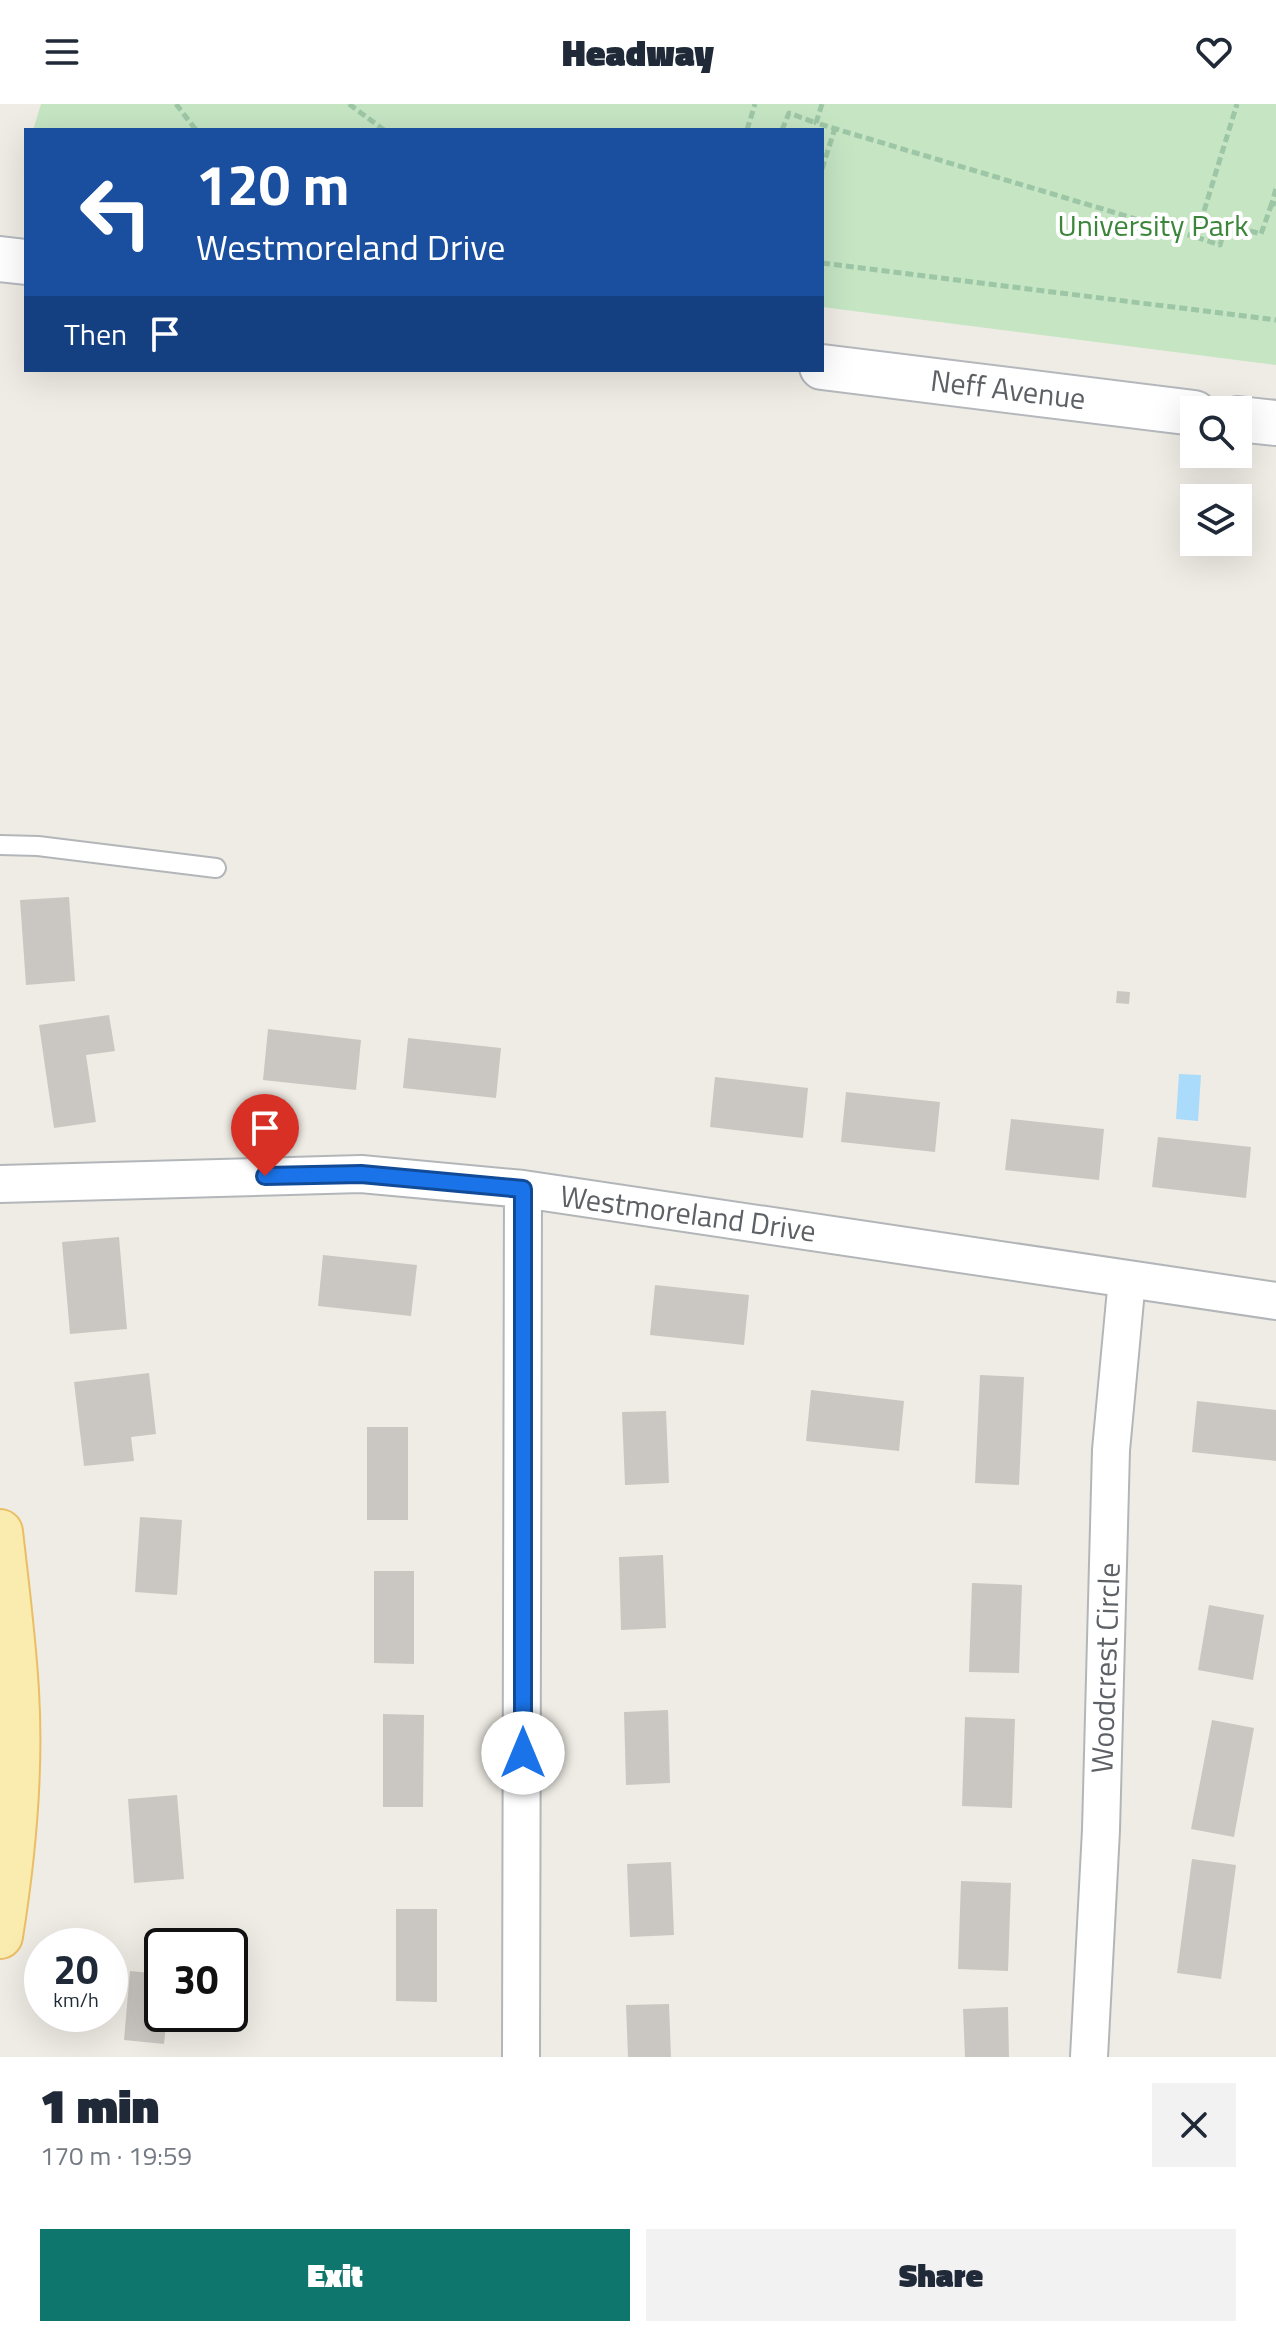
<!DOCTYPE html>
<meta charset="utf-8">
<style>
body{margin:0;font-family:"Titillium Web",sans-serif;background:#f2f2f3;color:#1f2937;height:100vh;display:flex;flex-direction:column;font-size:30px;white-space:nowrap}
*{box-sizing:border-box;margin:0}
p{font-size:26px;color:#747a83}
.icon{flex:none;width:44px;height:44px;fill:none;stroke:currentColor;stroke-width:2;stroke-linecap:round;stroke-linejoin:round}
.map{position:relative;height:1953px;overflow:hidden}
.sheet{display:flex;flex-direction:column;background:#fff;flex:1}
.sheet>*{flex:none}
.hud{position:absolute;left:24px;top:24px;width:800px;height:244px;border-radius:0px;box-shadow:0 8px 32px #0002;background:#1a4fa0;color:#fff;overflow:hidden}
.buttons{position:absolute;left:1180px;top:292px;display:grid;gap:16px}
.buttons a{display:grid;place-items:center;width:72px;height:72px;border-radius:0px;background:#fff;box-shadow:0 8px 32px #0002;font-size:40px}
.speed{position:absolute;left:24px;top:1824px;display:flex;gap:16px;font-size:40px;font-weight:700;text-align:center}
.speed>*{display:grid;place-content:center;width:104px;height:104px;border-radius:50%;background:#fff;box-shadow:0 8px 32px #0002;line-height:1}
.speed small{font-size:20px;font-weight:400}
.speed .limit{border:4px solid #111;border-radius:12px;background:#fff;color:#111}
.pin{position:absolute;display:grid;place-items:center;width:68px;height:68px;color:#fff;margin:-82px -34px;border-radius:50% 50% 50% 0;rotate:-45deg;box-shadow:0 0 8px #0007}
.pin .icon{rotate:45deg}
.me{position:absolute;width:88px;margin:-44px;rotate:0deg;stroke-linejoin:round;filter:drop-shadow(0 0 6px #0008)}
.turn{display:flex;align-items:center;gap:28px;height:168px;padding:0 40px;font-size:36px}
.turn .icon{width:104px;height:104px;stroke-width:2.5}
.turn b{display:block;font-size:56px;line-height:68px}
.then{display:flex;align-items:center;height:76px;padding:0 40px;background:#0003;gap:16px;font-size:30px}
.round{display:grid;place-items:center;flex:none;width:84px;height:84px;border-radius:0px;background:#f2f2f3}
.head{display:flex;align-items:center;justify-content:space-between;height:136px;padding:0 40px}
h1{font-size:48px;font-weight:800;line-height:60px}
.cta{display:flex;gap:16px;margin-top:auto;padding:16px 40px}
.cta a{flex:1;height:92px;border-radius:0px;background:#0f766e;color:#fff;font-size:32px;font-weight:800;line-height:92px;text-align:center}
.cta a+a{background:#f2f2f3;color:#1f2937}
header{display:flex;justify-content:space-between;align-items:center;height:104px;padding:0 40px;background:#fff;font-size:36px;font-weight:800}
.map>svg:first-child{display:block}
.green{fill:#c5e5c3}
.water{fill:#aadbfa}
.building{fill:#cac7c2}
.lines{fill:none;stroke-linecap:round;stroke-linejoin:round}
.lane-casing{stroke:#b3b6b9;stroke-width:22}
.street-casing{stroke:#b3b6b9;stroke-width:40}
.secondary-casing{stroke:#b4b8bc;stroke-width:48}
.primary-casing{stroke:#eabe64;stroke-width:48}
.path{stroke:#9dc6a6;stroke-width:5;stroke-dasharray:8 4;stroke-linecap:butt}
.lane{stroke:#fff;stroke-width:18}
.street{stroke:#fff;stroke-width:36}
.secondary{stroke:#fff;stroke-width:44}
.primary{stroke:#faebaf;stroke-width:44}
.route-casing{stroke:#114b97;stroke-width:20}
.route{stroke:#1a73e8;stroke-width:14}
.labels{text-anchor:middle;stroke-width:8;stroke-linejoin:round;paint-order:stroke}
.park-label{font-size:30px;fill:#3b863b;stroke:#fff}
.street-label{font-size:30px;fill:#5d6165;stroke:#fff}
</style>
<header><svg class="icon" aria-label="menu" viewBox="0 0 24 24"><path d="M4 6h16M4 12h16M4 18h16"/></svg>Headway<svg class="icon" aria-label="heart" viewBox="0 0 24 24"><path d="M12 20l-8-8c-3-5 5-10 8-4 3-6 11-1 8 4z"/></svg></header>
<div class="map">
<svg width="1276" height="1953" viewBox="0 0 1276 1953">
<rect width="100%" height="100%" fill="#efece5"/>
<path class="green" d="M41 0H1276V261L822 203V26H33Z"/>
<path class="water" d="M1179 970 1201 971 1198 1017 1176 1015Z"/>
<path class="building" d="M69 793 75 877 26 881 20 796Z
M1117 887 1130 888 1129 900 1116 899Z
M109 911 115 947 86 951 96 1018 54 1024 39 921Z
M268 925 361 936 356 986 263 976Z
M408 934 501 944 496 994 403 984Z
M715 973 808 984 803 1034 710 1023Z
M846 988 940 998 935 1048 841 1038Z
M1011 1015 1104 1025 1099 1076 1005 1066Z
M1158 1033 1251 1043 1246 1094 1152 1083Z
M119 1133 127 1225 70 1230 62 1138Z
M323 1151 417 1161 411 1212 318 1202Z
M655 1181 749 1191 744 1241 650 1231Z
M149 1269 156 1330 131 1333 134 1357 84 1362 74 1278Z
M980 1271 1024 1273 1019 1381 975 1379Z
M811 1286 904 1297 899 1347 806 1337Z
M1197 1297 1276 1306V1357L1192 1348Z
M666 1307 669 1379 625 1381 622 1308Z
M367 1323H408V1416H367Z
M140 1413 182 1416 177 1491 135 1488Z
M663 1451 666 1524 621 1526 619 1453Z
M374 1467H414V1560L374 1559Z
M972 1479 1022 1481 1019 1569 969 1568Z
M1209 1501 1264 1511 1253 1576 1198 1566Z
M668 1606 670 1679 626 1681 624 1608Z
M383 1610 424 1611 423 1703H383Z
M965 1613 1015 1615 1012 1704 962 1702Z
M1212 1616 1254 1624 1234 1733 1191 1725Z
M177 1691 184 1775 134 1779 128 1695Z
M1192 1755 1236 1761 1221 1875 1177 1869Z
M671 1758 674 1831 630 1833 627 1760Z
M961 1777 1011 1779 1008 1867 958 1865Z
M396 1805H437V1898L396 1897Z
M130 1867 162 1870V1910H167L164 1940 124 1936Z
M669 1900 671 1953H628L626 1901Z
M1008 1903 1009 1953H965L963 1905Z"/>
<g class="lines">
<g class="lane-casing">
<path id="lane" d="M0 741 38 742 216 764"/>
</g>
<g class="street-casing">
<path id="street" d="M0 1080 361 1070 523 1085 1276 1197
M521 1953 523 1085
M1089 1953 1101 1726 1111 1346 1127 1175"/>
</g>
<g class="secondary-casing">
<path id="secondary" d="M0 155 26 158
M822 263 1194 309
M1238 315 1276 319"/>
</g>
<g class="primary-casing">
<path id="primary" d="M0 1428C6 1481 13 1534 16 1587 21 1669 13 1751 0 1832"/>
</g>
<path class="path" d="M176 0 196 26
M349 0 384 26
M822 0 816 19 1196 133 1237 0
M747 26 755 0
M782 26 789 9 816 19
M822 65 835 24
M1276 85 1272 99 1276 100
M1196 133 1220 141 1226 120 1261 130 1272 99
M822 159 1276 216"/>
<use href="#lane" class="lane"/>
<use href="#street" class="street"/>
<use href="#secondary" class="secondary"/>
<use href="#primary" class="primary"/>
</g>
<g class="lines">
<g class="route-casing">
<path id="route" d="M265 1072 361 1070 523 1085V1649"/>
</g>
<use href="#route" class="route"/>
</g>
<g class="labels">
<g class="park-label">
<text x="1153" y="132">University Park</text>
</g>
<g class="street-label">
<text transform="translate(1008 286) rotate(7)" y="10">Neff Avenue</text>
<text transform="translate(688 1110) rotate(8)" y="10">Westmoreland Drive</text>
<text transform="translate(1106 1564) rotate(-88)" y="10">Woodcrest Circle</text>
</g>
</g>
</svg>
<div class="buttons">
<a><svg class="icon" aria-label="search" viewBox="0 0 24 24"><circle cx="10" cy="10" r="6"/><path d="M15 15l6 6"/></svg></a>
<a><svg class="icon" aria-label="layers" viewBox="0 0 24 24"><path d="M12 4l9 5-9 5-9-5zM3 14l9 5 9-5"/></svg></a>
</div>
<div class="speed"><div>20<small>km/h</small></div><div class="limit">30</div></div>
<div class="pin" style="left:265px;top:1072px;background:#d93025"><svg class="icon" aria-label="arrive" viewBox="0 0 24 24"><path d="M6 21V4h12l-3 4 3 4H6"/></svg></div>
<svg class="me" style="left:523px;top:1649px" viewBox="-20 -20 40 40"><circle r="19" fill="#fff"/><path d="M0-13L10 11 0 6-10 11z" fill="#1a73e8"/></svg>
<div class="hud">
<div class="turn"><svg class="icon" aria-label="left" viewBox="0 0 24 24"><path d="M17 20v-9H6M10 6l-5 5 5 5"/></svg><div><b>120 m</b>Westmoreland Drive</div></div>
<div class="then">Then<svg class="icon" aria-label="arrive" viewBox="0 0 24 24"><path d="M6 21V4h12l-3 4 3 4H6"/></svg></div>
</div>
</div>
<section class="sheet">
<div class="head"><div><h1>1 min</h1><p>170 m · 19:59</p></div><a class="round"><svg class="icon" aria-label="close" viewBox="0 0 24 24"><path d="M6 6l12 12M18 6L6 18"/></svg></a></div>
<div class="cta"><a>Exit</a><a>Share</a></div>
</section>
